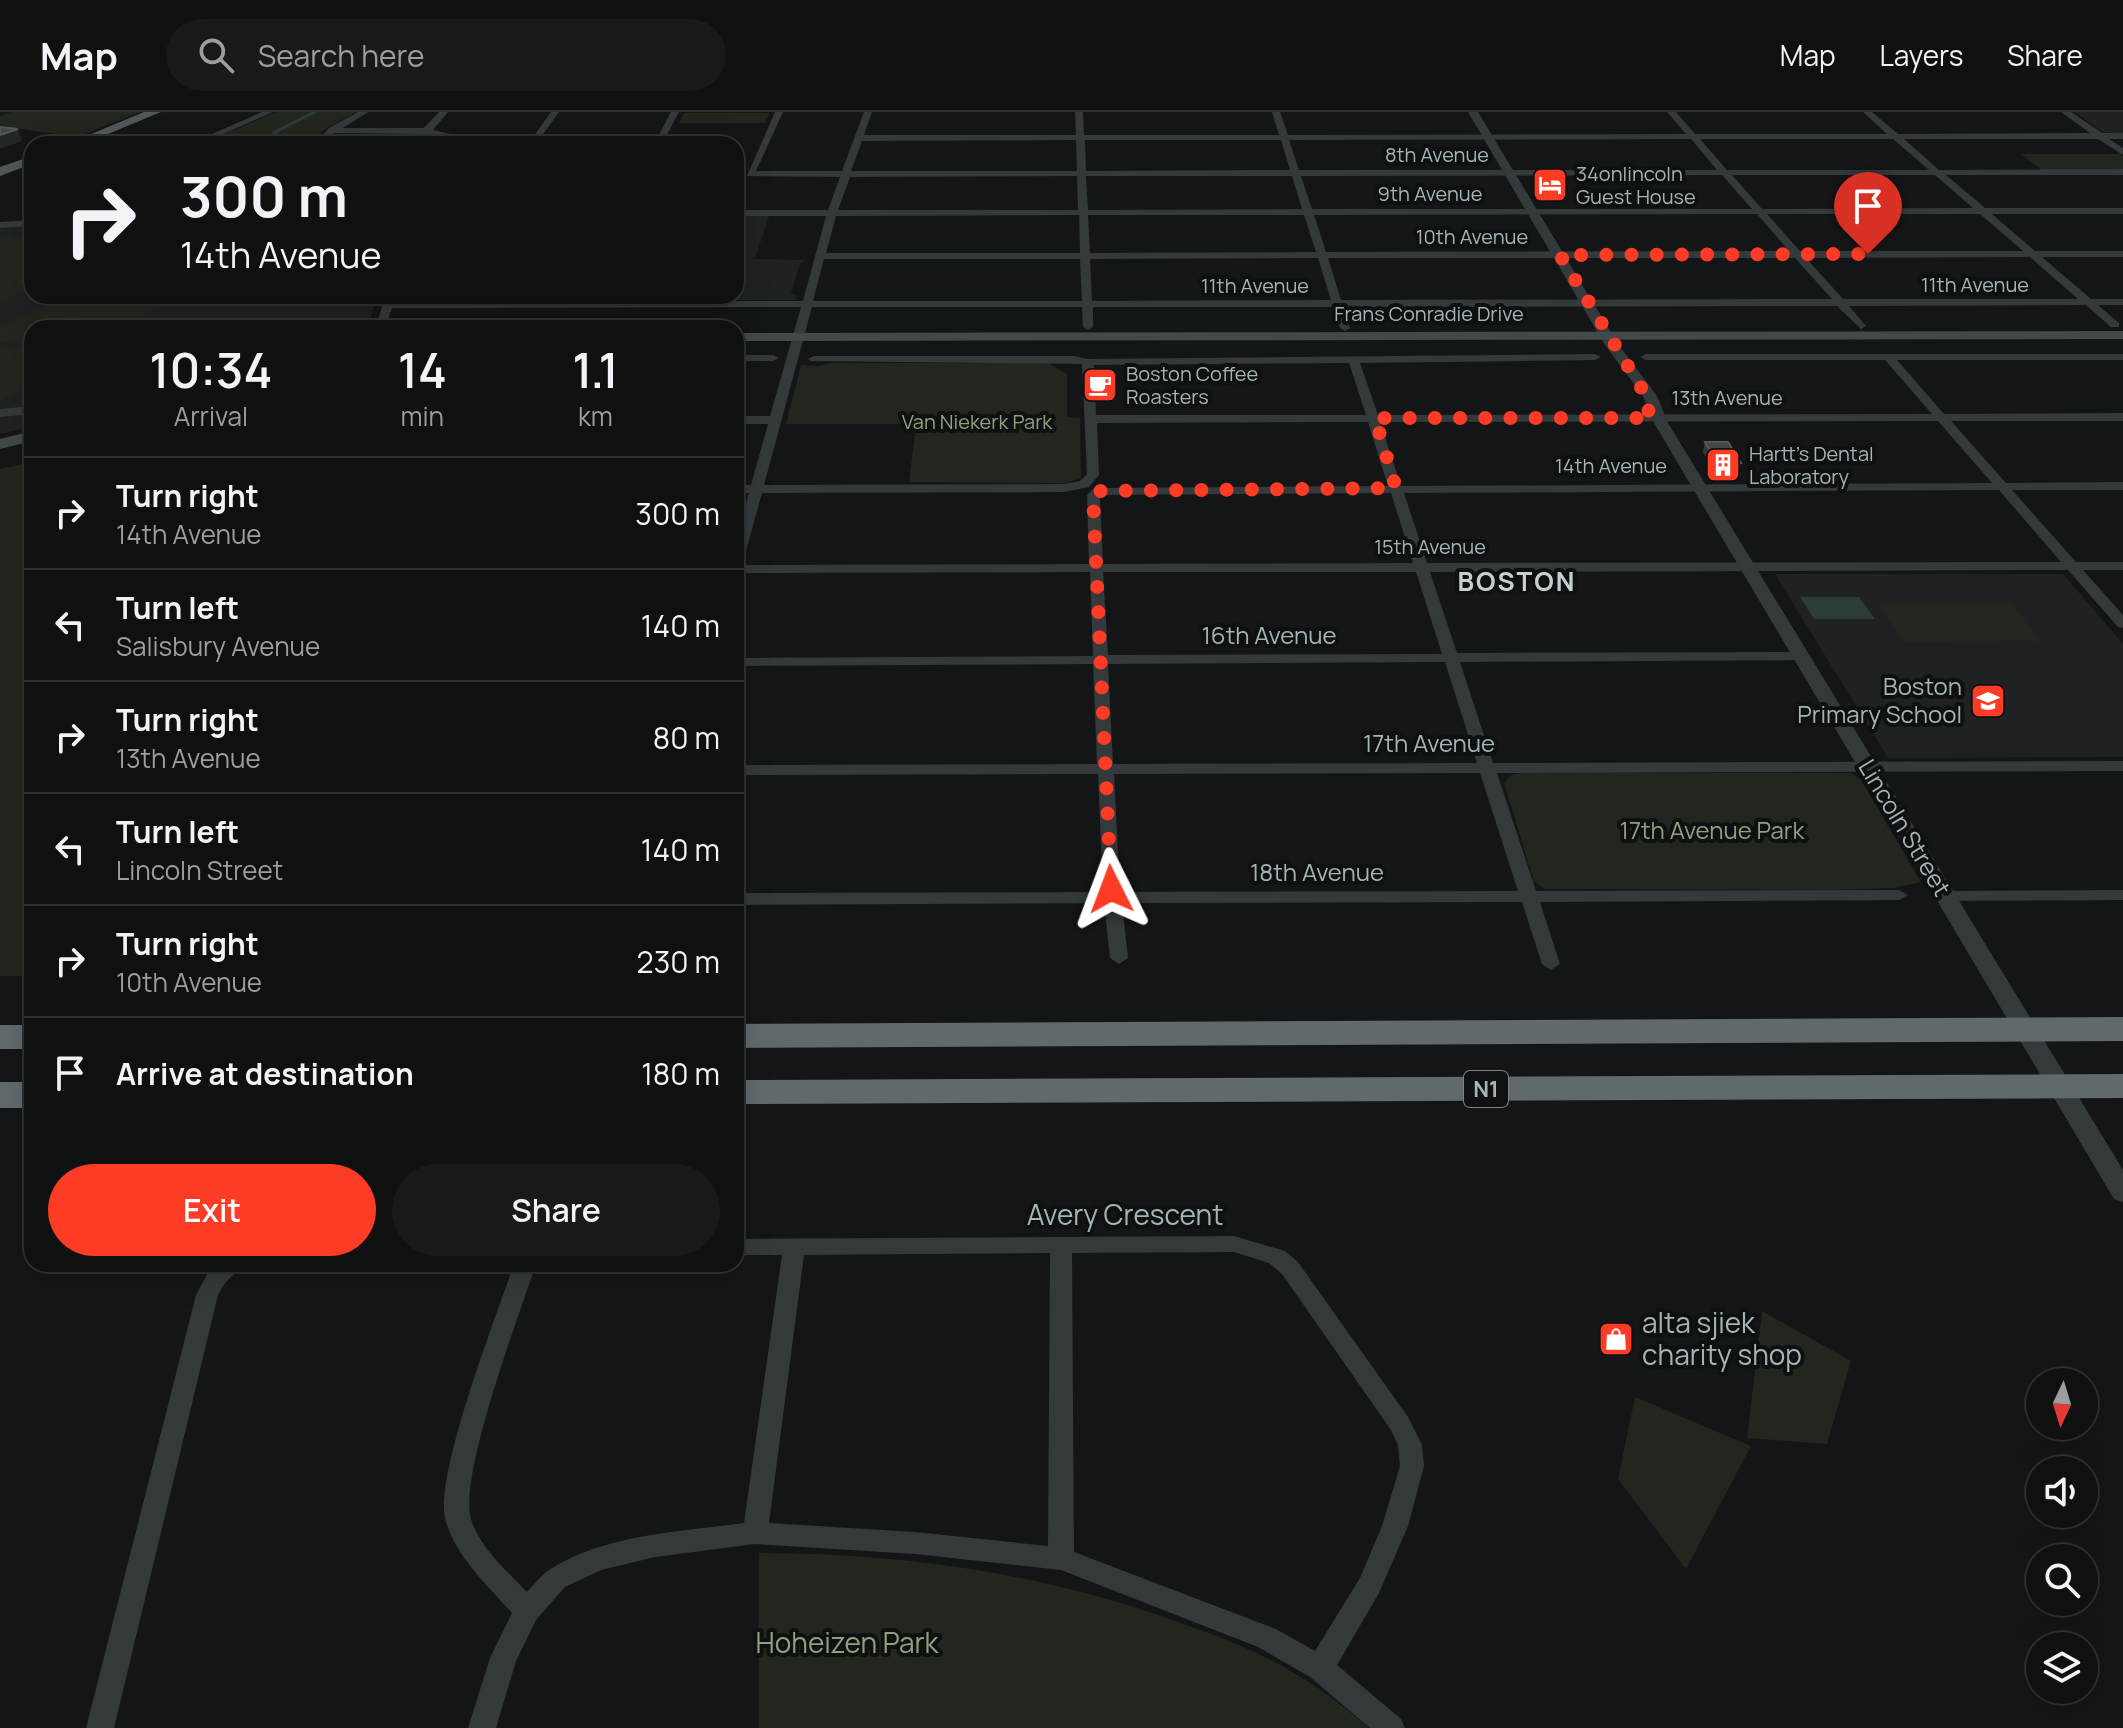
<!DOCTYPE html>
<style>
body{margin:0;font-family:Manrope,sans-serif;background:#181919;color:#f1f3f6;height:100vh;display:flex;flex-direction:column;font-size:30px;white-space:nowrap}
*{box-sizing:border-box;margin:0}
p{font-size:26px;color:#9b9d9f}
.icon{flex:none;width:44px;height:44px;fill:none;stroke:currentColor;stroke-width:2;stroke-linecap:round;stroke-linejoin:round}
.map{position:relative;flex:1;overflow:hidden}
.sheet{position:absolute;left:24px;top:208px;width:720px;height:952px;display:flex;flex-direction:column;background:#0f1010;border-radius:24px;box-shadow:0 8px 32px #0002,0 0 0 2px #2f3030}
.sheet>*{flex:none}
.banner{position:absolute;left:24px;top:24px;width:720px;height:168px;border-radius:24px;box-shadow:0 8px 32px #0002,0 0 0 2px #2f3030;background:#0f1010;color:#f1f3f6;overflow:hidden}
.needle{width:52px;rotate:184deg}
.tools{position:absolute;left:2026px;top:1256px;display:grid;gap:16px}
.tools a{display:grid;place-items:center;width:72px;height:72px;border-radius:50%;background:#0f1010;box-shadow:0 8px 32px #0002,0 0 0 2px #2f3030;font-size:40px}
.pin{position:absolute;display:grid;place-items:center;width:68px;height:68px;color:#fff;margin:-82px -34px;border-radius:50% 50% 50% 0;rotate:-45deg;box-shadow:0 0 8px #0007}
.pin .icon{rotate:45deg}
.me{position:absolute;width:88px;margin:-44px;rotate:357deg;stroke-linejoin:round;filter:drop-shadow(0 0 6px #0008)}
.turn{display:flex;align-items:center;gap:28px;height:168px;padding:0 24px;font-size:36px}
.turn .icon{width:104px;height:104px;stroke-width:2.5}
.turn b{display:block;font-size:56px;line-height:68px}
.eta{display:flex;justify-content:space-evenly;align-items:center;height:136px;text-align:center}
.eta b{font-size:48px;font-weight:600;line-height:56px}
.primary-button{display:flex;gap:16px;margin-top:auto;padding:16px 24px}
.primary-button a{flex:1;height:92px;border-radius:48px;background:#fe3b24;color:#fff;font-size:32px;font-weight:600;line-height:92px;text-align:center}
.primary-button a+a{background:#181919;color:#f1f3f6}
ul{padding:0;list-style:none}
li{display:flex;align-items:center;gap:24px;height:112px;padding:0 24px;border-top:2px solid #2f3030}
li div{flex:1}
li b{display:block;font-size:30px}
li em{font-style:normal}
header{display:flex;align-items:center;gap:48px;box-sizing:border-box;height:112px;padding:0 40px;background:#0f1010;border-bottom:2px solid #2f3030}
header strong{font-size:38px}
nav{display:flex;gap:44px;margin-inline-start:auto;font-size:28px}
.search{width:560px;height:72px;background:#181919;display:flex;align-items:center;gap:20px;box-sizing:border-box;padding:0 28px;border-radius:44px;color:#9b9d9f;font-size:30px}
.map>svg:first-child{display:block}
.built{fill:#202123}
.green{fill:#21261e}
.water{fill:#2b3c3a}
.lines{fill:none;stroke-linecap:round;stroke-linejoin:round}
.stream{stroke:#2b3c3a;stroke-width:3}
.minor{fill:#34393b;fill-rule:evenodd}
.tertiary{fill:#34393b;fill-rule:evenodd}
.secondary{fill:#42494b;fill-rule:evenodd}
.primary{fill:#50585a;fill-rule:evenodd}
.motorway{fill:#606a6c;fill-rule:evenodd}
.wall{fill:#36393b}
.shaded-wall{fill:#242527}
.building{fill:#424649;stroke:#51585a;stroke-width:2}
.route{stroke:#fe3b24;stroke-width:14;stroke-dasharray:0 25.2}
.labels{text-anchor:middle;stroke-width:8;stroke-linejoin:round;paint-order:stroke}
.far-street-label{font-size:20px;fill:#a4b4b7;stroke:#0f1011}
.far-poi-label{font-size:20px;fill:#a4b4b7;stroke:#0f1011;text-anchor:start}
.far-park-label{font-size:20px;fill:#8ea37a;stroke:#0f1011}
.shield{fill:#0f1011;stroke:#778385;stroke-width:2}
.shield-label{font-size:22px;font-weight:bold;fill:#a4b4b7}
.street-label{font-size:24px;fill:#a4b4b7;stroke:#0f1011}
.poi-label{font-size:24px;fill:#a4b4b7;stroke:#0f1011;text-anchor:end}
.park-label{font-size:24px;fill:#8ea37a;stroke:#0f1011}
.far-district-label{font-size:26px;font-weight:bold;letter-spacing:2px;fill:#c6d0d3;stroke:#0f1011}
.near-street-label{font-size:28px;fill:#a4b4b7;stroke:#0f1011}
.near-poi-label{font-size:28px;fill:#a4b4b7;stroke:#0f1011;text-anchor:start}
.near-park-label{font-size:28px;fill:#8ea37a;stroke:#0f1011}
</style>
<header>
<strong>Map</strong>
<div class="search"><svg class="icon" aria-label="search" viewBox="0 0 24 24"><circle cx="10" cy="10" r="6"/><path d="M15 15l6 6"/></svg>Search here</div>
<nav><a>Map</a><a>Layers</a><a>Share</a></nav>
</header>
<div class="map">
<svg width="2123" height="1616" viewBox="0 0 2123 1616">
<rect width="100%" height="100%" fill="#141516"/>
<path class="built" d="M2074 0H2123V22L2103 20Z
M736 104H769L755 147 806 148 800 152 791 181 797 184 795 188H402L403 184H736Z
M13 113 32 116V184H378L367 216H32V315L0 322V116Z
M1775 462H2063L2123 532V645L1888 646Z"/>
<path class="green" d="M11 0H141L77 25 0 14V4Z
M276 0H356L321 20 311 32H200Z
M684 1H770L765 11H679Z
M2021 42H2119L2123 44V58H2042Z
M7 124 32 128V176L0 191V127Z
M67 184H183L118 216H32V235L0 229V215Z
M0 234 32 239V272L0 289Z
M830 251H1048L1067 262V305L1080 306 1081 366 1066 371 909 370 916 312H786L801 253 818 254Z
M32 350V864H0V357Z
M1877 491H2011L2042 529 1904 530Z
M1523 661H1851L1861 668 1921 770 1893 776 1835 778 1545 777 1534 770 1504 671 1511 663Z
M1762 1199 1851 1249 1827 1332 1747 1326Z
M1635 1285 1751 1334 1686 1457 1618 1367Z
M759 1441C896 1441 1028 1459 1158 1503 1243 1532 1300 1555 1369 1616H759Z"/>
<path class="water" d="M1800 485H1859L1875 507H1814Z"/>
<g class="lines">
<path class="stream" d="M261 32 277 19 315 0"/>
<path class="minor" d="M262 0H273L200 32H189Z
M358 0H368L343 16H424L439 0H448L433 18 494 32H477L429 22 420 32H411L420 22 334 21 324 32H315L329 16Z
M551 0H559L536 32H528Z
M671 0H679L662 32H654Z
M775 0H783L756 59H842L864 0H872L864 23H1076L1075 0H1083L1084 23H1279L1272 0H1280L1288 23 1686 22 1667 0H1676L1695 22H1887L1863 0H1872L1898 22 2090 21 2061 0H2071L2102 21H2123V27H2109L2123 36V43L2098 27H1904L1939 58 2123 57V63H1946L1985 96H2123V102H1992L2035 139H2123V145H2042L2091 187H2123V193H2098L2119 211V215H2111L2086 193 1849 194 1866 214 1861 217 1837 194 1343 195 1350 216 1345 219 1340 216 1333 195H1093V215L1088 218 1083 215 1082 195H812L764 373 1064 372 1080 369 1087 362 1082 252 810 249 808 247 814 244H1074L1088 247 1595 242 1601 245 1595 248 1360 251 1378 303 1932 302 1885 248H1646L1640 245 1646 242H2123V248H1897L1944 302 2123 301V309H1951L2006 371 2123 370V378H2012L2076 450H2123V458H2083L2123 503V516L2118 515 2068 458 1430 460 1457 541 1802 540 1809 544 1802 548 1460 550 1493 651 2123 649V659L1497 661 1536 779 1899 778 1908 783 1899 788 1540 790 1560 852 1551 858 1542 852 1522 790 1122 791 1128 846 1119 852 1110 846 1104 791 736 793V781L1103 780 1098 662 736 663V653L1097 652 1093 552 736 554V546L1093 544 1090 460 736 461V427L749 381H736V373H751L768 312H736V304H770L801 195 392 196 385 216H375L386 184H396L394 190 803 189 826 104H736V98H828L840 65 747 64ZM1691 27 1717 58H1299L1289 28ZM1700 27H1893L1929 58H1727ZM1076 28 1077 59H851L862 29ZM1085 28H1281L1290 58 1086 59ZM1722 63 1752 97H1312L1301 64ZM1732 63H1935L1973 96 1762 97ZM1077 64 1078 98H838L850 65ZM1086 64H1292L1302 97 1088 98ZM1757 102 1789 139 1326 140 1314 103ZM1767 102H1980L2023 139H1800ZM1079 103 1080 141H826L836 104ZM1088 103H1304L1316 140 1090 141ZM2030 145 2078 187H1843L1806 146ZM1318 146 1331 188 1092 189 1090 147ZM1328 146H1795L1832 187 1341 188ZM824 147H1080L1082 189H813ZM1349 251 1366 303H1096L1094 253ZM1938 309 1992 371 1401 374 1380 310ZM1368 310 1388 374 1094 376 1087 383 1089 452 742 453 762 381 1064 380 1089 375 1099 363 1097 311ZM1999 378 2061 450 1427 451 1404 381ZM1391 381 1413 451 1103 452 1100 384 1102 383ZM1103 460H1416L1442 542 1108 543ZM1445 550 1477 651 1113 652 1108 552ZM1480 661 1518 779 1120 780 1114 662Z
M32 108V114L0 116V110Z
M736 243H773L779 246 773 249H736Z
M32 294V302L0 305V297Z
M2123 778V788L1945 789 1936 784 1945 779Z
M1234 1124 1285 1139 1298 1150 1408 1305 1422 1333 1424 1354 1408 1414 1379 1481 1337 1553 1401 1607 1405 1616H1370L1310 1565 1258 1535 1061 1458 915 1442 755 1432 655 1445 601 1458 565 1475 536 1508 516 1549 496 1616H468L490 1546 512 1501C488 1474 454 1443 445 1406 435 1361 497 1202 514 1152H536C520 1201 458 1364 471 1407 479 1435 508 1460 527 1480 534 1473 541 1463 549 1458 605 1422 679 1420 744 1411L782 1143H736V1127ZM1234 1140 1269 1151 1282 1162 1391 1318 1398 1333 1400 1354 1382 1414 1360 1466 1315 1539 1276 1517 1074 1440 1072 1141ZM1050 1141 1048 1434 915 1420 769 1411 804 1143Z
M218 1152H244L225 1171 218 1183 114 1616H86L196 1183 209 1159Z"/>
<path class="tertiary" d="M1468 0H1478L1618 232 1657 284 1668 311 2123 1058V1090L2114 1087 1654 311 1643 284 1605 233Z"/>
<path class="secondary" d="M2123 219V227L736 229V221Z
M32 319V329L0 337V327Z"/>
<path class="primary" d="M144 0H161L84 32H67Z
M32 44V52L0 64V55Z"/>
<path class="motorway" d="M2123 905V929L736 936V912Z
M0 913H32V937H0Z
M2123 962V986L736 992V968Z
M0 970H32V996H0Z"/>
</g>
<path class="wall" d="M1705 330 1741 351 1739 361H1715L1703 340Z"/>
<path class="shaded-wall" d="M18 17 22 29 0 37V23Z"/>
<path class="building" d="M0 15 18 17 0 23Z
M1705 330H1728L1741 351H1717Z"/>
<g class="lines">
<path class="route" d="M1111 777 1093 383 1099 379 1396 376 1375 306H1653L1642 288V277L1560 143 1868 142"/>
</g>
<defs>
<g id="hotel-square" transform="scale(1.8)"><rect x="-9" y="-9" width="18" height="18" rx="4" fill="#fe3b24" stroke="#0f1011"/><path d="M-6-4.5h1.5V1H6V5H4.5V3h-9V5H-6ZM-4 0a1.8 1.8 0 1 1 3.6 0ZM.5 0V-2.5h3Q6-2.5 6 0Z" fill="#fff"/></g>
<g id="cafe-square" transform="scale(1.8)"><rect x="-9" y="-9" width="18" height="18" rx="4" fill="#fe3b24" stroke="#0f1011"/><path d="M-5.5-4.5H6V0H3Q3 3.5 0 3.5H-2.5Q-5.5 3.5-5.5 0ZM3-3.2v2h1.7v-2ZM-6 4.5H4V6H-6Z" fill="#fff"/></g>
<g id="building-square" transform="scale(1.8)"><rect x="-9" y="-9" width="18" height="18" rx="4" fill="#fe3b24" stroke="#0f1011"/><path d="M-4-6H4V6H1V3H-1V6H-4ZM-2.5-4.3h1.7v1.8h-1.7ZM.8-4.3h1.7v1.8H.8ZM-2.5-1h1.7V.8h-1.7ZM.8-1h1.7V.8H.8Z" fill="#fff"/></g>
<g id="school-square" transform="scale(1.8)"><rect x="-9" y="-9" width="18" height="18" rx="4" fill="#fe3b24" stroke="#0f1011"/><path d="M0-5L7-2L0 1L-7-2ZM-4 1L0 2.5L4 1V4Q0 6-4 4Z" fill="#fff"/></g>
<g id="shop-square" transform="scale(1.8)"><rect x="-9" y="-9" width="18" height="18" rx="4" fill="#fe3b24" stroke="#0f1011"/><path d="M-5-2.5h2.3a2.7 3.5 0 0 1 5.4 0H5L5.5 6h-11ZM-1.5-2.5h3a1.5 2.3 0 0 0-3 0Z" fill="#fff"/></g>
</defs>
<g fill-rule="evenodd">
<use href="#hotel-square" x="1550" y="73"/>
<use href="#cafe-square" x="1100" y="273"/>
<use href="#building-square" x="1723" y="353"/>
<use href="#school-square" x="1988" y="589"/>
<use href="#shop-square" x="1616" y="1227"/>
</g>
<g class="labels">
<g class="far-street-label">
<text x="1437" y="50">8th Avenue</text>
<text x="1430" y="89">9th Avenue</text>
<text x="1472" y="132">10th Avenue</text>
<text x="1975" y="180">11th Avenue</text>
<text x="1255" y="181">11th Avenue</text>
<text x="1429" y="209">Frans Conradie Drive</text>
<text x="1727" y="293">13th Avenue</text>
<text x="1611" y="361">14th Avenue</text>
<text x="1430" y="442">15th Avenue</text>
</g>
<g class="far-poi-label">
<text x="1576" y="69">34onlincoln<tspan x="1576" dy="23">Guest House</tspan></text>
<text x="1126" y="269">Boston Coffee<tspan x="1126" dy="23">Roasters</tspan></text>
<text x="1749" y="349">Hartt's Dental<tspan x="1749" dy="23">Laboratory</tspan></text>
</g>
<g class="far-park-label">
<text x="977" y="317">Van Niekerk Park</text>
</g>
<rect class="shield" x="1464" y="959" width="44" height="36" rx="6"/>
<g class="shield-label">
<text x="1486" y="985">N1</text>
</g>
<g class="street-label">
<text x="1269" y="532">16th Avenue</text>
<text x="1429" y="640">17th Avenue</text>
<text transform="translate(1904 716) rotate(59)" y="8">Lincoln Street</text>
<text x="1317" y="769">18th Avenue</text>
</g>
<g class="poi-label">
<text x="1962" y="583">Boston<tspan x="1962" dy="28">Primary School</tspan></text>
</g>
<g class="park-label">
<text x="1712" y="727">17th Avenue Park</text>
</g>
<g class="far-district-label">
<text x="1517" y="479">BOSTON</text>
</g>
<g class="near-street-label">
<text x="1125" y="1113">Avery Crescent</text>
</g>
<g class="near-poi-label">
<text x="1642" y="1221">alta sjiek<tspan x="1642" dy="32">charity shop</tspan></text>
</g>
<g class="near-park-label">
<text x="847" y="1541">Hoheizen Park</text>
</g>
</g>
</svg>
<div class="tools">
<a><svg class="needle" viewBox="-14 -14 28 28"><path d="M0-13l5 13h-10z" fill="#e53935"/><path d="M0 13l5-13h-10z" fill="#9b9d9f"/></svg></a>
<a><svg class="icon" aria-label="sound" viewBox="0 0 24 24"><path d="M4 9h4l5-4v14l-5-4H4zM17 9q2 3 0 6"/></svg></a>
<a><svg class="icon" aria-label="search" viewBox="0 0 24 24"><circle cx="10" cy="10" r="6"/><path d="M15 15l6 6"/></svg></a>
<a><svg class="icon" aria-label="layers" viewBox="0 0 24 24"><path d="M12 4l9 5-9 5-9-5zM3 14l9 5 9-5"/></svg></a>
</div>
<div class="pin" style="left:1868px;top:142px;background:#d93025"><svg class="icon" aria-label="arrive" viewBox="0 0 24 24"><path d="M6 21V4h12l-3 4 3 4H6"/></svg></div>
<svg class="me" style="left:1111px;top:777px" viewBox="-20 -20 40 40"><path d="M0-17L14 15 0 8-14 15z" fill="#fe3b24" stroke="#fff" stroke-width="4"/></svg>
<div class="banner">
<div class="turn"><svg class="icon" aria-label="right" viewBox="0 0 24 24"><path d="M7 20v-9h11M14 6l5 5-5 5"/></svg><div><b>300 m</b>14th Avenue</div></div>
</div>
<section class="sheet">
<div class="eta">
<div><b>10:34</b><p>Arrival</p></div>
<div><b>14</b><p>min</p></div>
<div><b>1.1</b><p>km</p></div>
</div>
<ul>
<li><svg class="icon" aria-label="right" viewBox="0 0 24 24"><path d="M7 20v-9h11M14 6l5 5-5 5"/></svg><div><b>Turn right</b><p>14th Avenue</p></div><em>300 m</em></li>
<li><svg class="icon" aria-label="left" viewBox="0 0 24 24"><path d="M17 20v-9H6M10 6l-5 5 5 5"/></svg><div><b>Turn left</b><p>Salisbury Avenue</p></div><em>140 m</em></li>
<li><svg class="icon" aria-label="right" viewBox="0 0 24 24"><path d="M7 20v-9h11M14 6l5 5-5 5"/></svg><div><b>Turn right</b><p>13th Avenue</p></div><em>80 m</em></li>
<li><svg class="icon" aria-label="left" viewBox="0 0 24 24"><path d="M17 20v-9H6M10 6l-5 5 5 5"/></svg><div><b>Turn left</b><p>Lincoln Street</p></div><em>140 m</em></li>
<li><svg class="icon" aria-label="right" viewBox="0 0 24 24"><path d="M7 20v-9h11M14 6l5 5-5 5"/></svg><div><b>Turn right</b><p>10th Avenue</p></div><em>230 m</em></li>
<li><svg class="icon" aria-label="arrive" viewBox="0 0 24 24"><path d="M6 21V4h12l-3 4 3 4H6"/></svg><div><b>Arrive at destination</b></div><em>180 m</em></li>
</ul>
<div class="primary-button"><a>Exit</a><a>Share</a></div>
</section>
</div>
